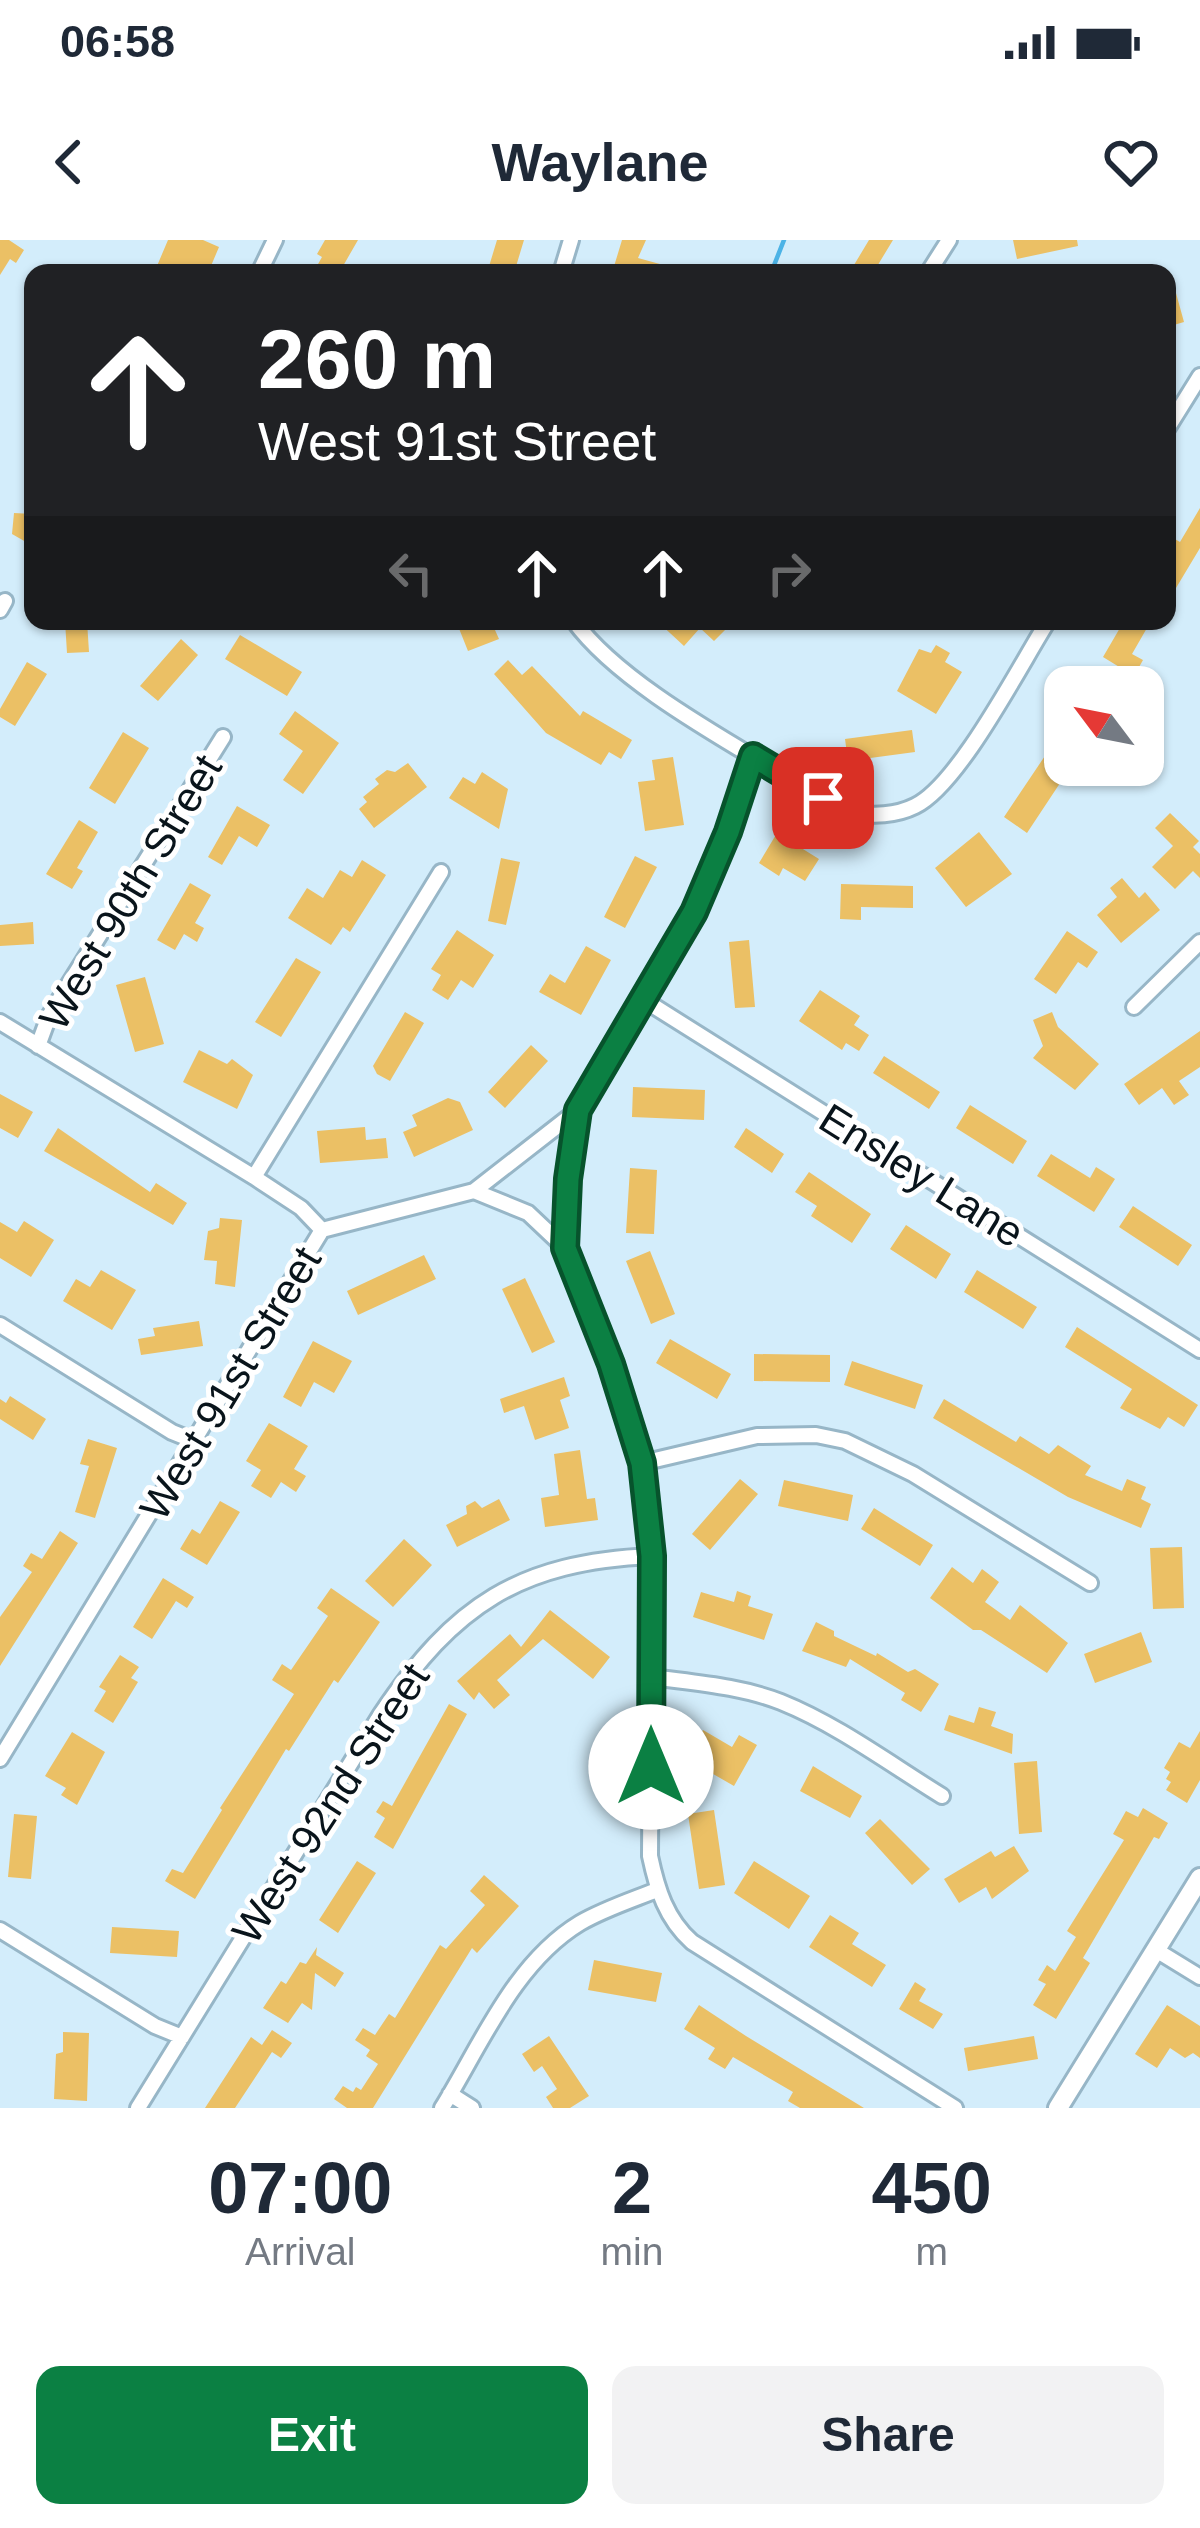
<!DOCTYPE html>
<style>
body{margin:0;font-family:Helvetica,sans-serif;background:#f2f2f3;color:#1f2937;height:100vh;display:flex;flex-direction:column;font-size:45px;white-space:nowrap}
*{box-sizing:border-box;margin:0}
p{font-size:39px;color:#747a83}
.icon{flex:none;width:66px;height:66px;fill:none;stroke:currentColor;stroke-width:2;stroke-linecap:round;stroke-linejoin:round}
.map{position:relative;height:1868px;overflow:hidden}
.side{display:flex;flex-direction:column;background:#fff;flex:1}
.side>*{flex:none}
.banner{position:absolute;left:24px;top:24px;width:1152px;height:366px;border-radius:24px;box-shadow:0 3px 9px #0004;background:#202124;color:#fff;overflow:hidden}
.needle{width:78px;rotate:302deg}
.controls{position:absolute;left:1044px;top:426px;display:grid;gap:24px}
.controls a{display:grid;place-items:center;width:120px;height:120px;border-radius:24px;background:#fff;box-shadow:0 3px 9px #0004;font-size:60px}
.pin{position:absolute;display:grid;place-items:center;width:102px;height:102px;color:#fff;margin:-51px;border-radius:24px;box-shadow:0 6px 18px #0006}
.me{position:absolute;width:132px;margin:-66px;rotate:0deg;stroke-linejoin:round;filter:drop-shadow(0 0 9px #0008)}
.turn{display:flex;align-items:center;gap:42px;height:252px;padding:0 36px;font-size:54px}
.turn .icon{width:156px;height:156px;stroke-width:2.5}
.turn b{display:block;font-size:84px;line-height:102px}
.lanes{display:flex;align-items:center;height:114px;padding:0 36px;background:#0003;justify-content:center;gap:60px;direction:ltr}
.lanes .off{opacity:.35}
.eta{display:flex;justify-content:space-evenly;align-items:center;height:204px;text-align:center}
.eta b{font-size:72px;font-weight:800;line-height:84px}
.button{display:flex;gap:24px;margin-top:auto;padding:24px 36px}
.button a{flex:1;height:138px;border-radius:24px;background:#0b8043;color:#fff;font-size:48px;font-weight:800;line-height:138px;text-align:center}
.button a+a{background:#f2f2f3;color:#1f2937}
.status{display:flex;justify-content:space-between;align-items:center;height:84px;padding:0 60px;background:#fff;direction:ltr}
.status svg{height:33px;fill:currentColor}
header{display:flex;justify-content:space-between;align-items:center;height:156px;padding:0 36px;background:#fff;font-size:54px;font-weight:800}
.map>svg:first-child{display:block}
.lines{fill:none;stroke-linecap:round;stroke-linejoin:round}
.stream{stroke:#4cb3e6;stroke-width:4.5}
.building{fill:#ebc065}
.street-casing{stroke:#97b6c7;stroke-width:20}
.secondary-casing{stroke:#97b6c7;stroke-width:24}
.street{stroke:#fff;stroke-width:14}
.secondary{stroke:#fff;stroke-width:18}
.route-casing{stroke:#07532c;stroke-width:30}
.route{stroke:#0b8043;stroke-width:21}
.labels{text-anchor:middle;stroke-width:10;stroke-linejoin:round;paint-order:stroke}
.street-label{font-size:42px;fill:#09141b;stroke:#fff}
</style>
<div class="status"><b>06:58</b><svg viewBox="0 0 49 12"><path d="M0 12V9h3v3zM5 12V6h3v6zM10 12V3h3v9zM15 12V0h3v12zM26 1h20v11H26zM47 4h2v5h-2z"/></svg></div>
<header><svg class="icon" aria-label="back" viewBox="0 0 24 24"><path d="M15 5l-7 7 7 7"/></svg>Waylane<svg class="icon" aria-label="heart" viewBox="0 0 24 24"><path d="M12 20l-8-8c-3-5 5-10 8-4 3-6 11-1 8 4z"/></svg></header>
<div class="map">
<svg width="1200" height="1868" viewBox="0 0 1200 1868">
<rect width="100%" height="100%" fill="#d3edfb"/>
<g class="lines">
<path class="stream" d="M771 33 784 0"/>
</g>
<path class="building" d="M0 0H9L24 10 16 23 10 19 0 35Z
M168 0H203L219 7 208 33H154Z
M325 0H358L339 33H313L322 17 317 14Z
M497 0H524L514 33H487Z
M622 0H646L638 18 678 29 677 33H612Z
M869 0H893L873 33 854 25Z
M1013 0H1077L1078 6 1017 19Z
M1171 35 1184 82 1167 87V36Z
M1200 268V308L1176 348 1167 342V309L1173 298 1180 302Z
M14 273 33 274V306L12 294Z
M65 381H87L89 412 67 413Z
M456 381H491L499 399 468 411Z
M657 381H717L726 389 714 401 700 388 684 406Z
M1124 381H1151L1132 414 1143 420 1134 436 1103 417Z
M240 395 302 432 287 456 225 419Z
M181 399 198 415 158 461 140 446Z
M936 405 950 413 945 422 962 432 936 474 897 451 919 409 931 413Z
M508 420 522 435 532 426 580 476 583 471 632 500 621 519 609 512 601 525 546 493 494 434Z
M27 422 47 434 15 486 0 477V469Z
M295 471 339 503 303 554 283 540 303 511 279 494Z
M1065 486V525L1070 528 1027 593 1004 577Z
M912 490 915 512 848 521 845 499Z
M123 492 149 508 115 564 89 548Z
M673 517 684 585 645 591 638 542 655 540 652 520Z
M408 523 427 547 374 588 359 569 367 562 363 557 379 544 375 539 387 530 395 532Z
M482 532 508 549 499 589 449 558 463 537 475 544Z
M237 566 270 585 257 607 239 596 222 625 208 617Z
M1170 573 1199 601 1193 607 1200 614V638L1193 631 1175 649 1152 627 1173 606 1155 588Z
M79 580 98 592 77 628 83 631 72 649 46 634Z
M979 592 1012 634 966 667 935 628Z
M777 593 819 619 805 641 783 628 779 636 759 623Z
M635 616 657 627 625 688 604 677Z
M501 618 520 622 506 685 488 681Z
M362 620 386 635 350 692 343 687 331 705 288 678 307 648 323 658 340 630 352 637Z
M1122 638 1139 658 1145 652 1160 670 1121 703 1097 675 1117 657 1110 648Z
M190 643 211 655 195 683 204 688 197 702 184 694 175 710 157 700Z
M841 644 913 646V668L861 667V680L840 679Z
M33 682 34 704 0 706V685Z
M457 690 494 715 473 748 461 740 448 760 432 750 441 735 431 729Z
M1067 691 1098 712 1087 728 1078 722 1056 754 1034 739Z
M749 700 755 767 735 768 729 702Z
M586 706 611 720 581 775 539 752 550 734 565 743Z
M296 718 321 732 281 797 255 782Z
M145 737 164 804 135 812 116 745Z
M820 750 860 776 854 785 869 795 859 811 846 803 842 810 799 781Z
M405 772 424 783 390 841 377 834 373 826Z
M1052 772 1058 787 1099 824 1075 850 1033 818 1043 806 1033 780Z
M1200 791V827L1179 841 1189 855 1174 865 1162 848 1139 865 1124 844Z
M531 805 548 821 505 868 488 852Z
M199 810 227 824 232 819 253 835 237 869 183 842Z
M884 816 940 852 929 869 873 833Z
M633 847 705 850 704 880 632 877Z
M0 854 33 872 18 898 0 888Z
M448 858 460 862 473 890 414 917 403 892 417 886 412 875Z
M970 865 1027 901 1013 924 956 888Z
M365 887 366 900 386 898 388 918 320 923 317 891Z
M58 888 150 952 156 943 187 963 173 985 44 911Z
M746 888 784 914 772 933 734 907Z
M1051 914 1090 938 1096 927 1115 939 1094 972 1037 936Z
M630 928 657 930 654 994 626 993Z
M809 932 871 974 852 1003 811 976 817 966 795 952Z
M1133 966 1192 1005 1178 1026 1119 987Z
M220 978 242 980 235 1047 215 1044 217 1021 204 1020 208 991 219 988Z
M24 981 54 1000 31 1037 0 1018V982L17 992Z
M906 985 951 1014 936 1039 890 1009Z
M650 1011 675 1074 651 1084 626 1021Z
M424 1015 436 1039 358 1075 347 1051Z
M101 1030 136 1050 112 1090 63 1061 76 1039 90 1047Z
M977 1030 1037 1067 1023 1089 964 1052Z
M525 1038 555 1102 532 1113 502 1049Z
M199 1081 203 1106 141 1115 138 1099 155 1096 153 1088Z
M1077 1087 1198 1165 1184 1187 1168 1177 1160 1189 1120 1168 1132 1149 1065 1107Z
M670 1099 731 1134 717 1159 656 1123Z
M313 1101 352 1121 334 1153 314 1142 301 1167 283 1157Z
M754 1114 830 1115V1142L754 1141Z
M852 1121 923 1145 915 1169 844 1145Z
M564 1137 570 1156 560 1160 569 1188 535 1200 524 1166 504 1173 500 1159Z
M10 1156 46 1179 33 1200 0 1179V1159L6 1163Z
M944 1159 1016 1202 1020 1196 1049 1214 1058 1205 1091 1226 1085 1235 1122 1251 1127 1239 1146 1247 1141 1259 1151 1264 1141 1288 1068 1257 933 1178Z
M269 1183 308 1206 294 1229 306 1236 296 1252 281 1242 271 1258 251 1246 261 1230 246 1221Z
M88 1199 117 1208 95 1278 75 1272 89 1226 80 1224Z
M580 1210 587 1259 595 1258 598 1280 545 1287 541 1258 559 1255 554 1214Z
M740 1239 758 1254 710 1310 692 1294Z
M784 1240 853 1255 848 1281 778 1266Z
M499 1259 510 1280 457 1307 446 1285 467 1274 466 1266 475 1261 482 1268Z
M220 1261 240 1272 207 1325 180 1309 192 1289 200 1294Z
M874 1268 933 1305 920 1326 861 1289Z
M60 1291 78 1303 0 1426V1377L32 1332 23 1326 31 1313 42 1319Z
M404 1299 432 1325 393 1367 365 1341Z
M1182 1307 1184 1368 1153 1369 1150 1308Z
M952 1327 973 1343 982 1329 999 1342 985 1362 1010 1380 1020 1365 1068 1403 1047 1433 981 1390H973L930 1358Z
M163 1338 194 1357 187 1368 176 1361 152 1399 133 1387Z
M331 1348 380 1382 338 1443 334 1440 289 1511 286 1509 195 1659 165 1641 172 1629 183 1633 222 1570 220 1568 294 1454 272 1440 282 1424 291 1430 328 1376 317 1368Z
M737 1351 751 1356 748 1366 773 1374 764 1400 693 1377 701 1352 734 1362Z
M550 1370 610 1417 593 1439 543 1399 497 1440 510 1455 494 1469 479 1452 474 1460 457 1441 510 1394 521 1407Z
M816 1382 834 1391V1396L876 1416 877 1413 908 1432 915 1429 939 1444 921 1472 901 1460 905 1453 850 1419 846 1427 802 1411Z
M1141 1392 1152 1422 1095 1443 1084 1414Z
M120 1415 139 1427 131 1438 138 1442 113 1483 94 1471 106 1451 99 1447Z
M449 1464 467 1474 393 1609 374 1597 385 1578 376 1572 383 1561 392 1566Z
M979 1467 996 1472 991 1486 1013 1494 1012 1514 944 1490 949 1475 974 1483Z
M703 1490 732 1507 739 1495 757 1505 734 1546 687 1519Z
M1200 1491V1540L1187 1563 1166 1550 1171 1542 1166 1539 1170 1532 1164 1528 1179 1502 1190 1508Z
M72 1492 105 1512 77 1565 61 1555 66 1548 45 1536Z
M1037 1521 1042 1592 1019 1594 1014 1523Z
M813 1526 862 1556 850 1578 800 1551Z
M1143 1568 1168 1583 1159 1599 1154 1597 1083 1718 1090 1723 1056 1779 1033 1765 1046 1744 1038 1740 1047 1725 1055 1731 1076 1697 1067 1691 1124 1600 1113 1594 1126 1571 1138 1577Z
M714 1570 725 1645 699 1649 688 1574Z
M14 1574 37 1576 31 1639 8 1637Z
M880 1579 930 1629 912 1645 865 1593Z
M1014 1606 1029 1631 992 1659 986 1647 959 1663 944 1639 991 1611 995 1617Z
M357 1621 376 1633 338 1693 319 1680Z
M754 1621 810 1656 789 1689 734 1653Z
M484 1635 519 1666 477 1713 472 1708 373 1868H347L334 1859 343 1846 353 1852 356 1847 361 1850 378 1824 366 1816 370 1810 355 1800 363 1788 375 1795 389 1774 395 1778 440 1705 446 1709 485 1665 470 1651Z
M830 1675 859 1693 852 1704 886 1725 872 1747 809 1707Z
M112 1687 179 1691 177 1717 110 1713Z
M317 1707 316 1715 344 1733 335 1747 315 1733 312 1770 302 1763 288 1783 263 1768 281 1741 286 1744 300 1722 306 1724Z
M594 1720 662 1733 656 1762 588 1750Z
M915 1742 926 1749 919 1761 943 1774 933 1789 899 1769Z
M699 1765 746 1796 864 1868H800L788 1861 793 1852 733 1817 725 1829 708 1819 715 1808 684 1789Z
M1167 1765 1200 1786V1818L1193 1813 1185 1818 1170 1808 1157 1828 1135 1814Z
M272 1790 292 1803 281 1818 272 1812 235 1868H205L251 1797 262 1805Z
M63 1792 89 1793 87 1861 54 1859 56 1814 63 1812Z
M549 1796 589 1856 570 1868H553L546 1857 557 1849 542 1826 534 1832 522 1814Z
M1034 1796 1038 1819 968 1831 964 1808Z"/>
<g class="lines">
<g class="street-casing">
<path id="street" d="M259 33 275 0
M561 33 571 0
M928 33 949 0
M1167 189 1200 136
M0 370 5 361
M574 381C617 440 717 495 780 533 803 546 827 564 852 572 872 577 897 575 915 566 959 545 1020 425 1048 381
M644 760 1200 1110
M1134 767 1200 702
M0 782 254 937 301 968 322 990
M38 806 49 776 223 497
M578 870 568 939 565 1008 611 1124 642 1223 652 1316 650 1616C657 1649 666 1679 692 1702L955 1868
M254 937 441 632
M474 951 528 973 565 1008
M0 1085 172 1192 197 1202
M642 1223 757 1196 816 1195 845 1201 913 1234 1090 1343
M652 1437C695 1443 740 1446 781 1462 838 1485 890 1524 942 1556
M0 1519 322 990 474 951 578 870 665 726 705 649 753 516
M0 1690 155 1786 182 1797
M1156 1710 1200 1737
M450 1854 472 1868
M138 1868 381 1474C454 1365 519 1322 652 1316
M442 1868C481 1805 514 1723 580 1683 604 1669 632 1660 657 1650"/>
</g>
<g class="secondary-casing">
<path id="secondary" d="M1058 1868 1200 1638"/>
</g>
<use href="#street" class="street"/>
<use href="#secondary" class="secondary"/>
</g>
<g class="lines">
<g class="route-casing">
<path id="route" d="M651 1527 652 1316 642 1223 611 1124 565 1008 568 939 578 870 694 672 728 592 753 516 823 558"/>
</g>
<use href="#route" class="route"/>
</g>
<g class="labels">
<g class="street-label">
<text transform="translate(130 652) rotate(-59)" y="15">West 90th Street</text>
<text transform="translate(922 935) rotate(32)" y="15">Ensley Lane</text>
<text transform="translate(230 1143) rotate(-59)" y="15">West 91st Street</text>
<text transform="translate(330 1563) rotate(-57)" y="15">West 92nd Street</text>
</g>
</g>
</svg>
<div class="controls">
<a><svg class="needle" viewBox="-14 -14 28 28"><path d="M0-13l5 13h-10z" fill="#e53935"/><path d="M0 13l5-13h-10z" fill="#747a83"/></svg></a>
</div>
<div class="pin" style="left:823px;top:558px;background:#d93025"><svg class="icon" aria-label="arrive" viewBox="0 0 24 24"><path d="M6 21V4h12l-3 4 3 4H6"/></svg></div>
<svg class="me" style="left:651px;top:1527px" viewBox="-20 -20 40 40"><circle r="19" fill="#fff"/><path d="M0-13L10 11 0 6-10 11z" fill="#0b8043"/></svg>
<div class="banner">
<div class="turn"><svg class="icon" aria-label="ahead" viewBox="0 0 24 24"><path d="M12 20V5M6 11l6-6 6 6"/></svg><div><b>260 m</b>West 91st Street</div></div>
<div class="lanes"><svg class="icon off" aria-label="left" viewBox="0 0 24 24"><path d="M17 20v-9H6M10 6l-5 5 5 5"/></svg><svg class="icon" aria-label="ahead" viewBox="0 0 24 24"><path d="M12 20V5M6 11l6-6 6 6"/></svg><svg class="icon" aria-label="ahead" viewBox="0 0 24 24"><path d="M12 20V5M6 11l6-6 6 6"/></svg><svg class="icon off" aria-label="right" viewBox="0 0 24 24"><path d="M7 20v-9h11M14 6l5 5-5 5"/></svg></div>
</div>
</div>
<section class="side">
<div class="eta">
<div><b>07:00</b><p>Arrival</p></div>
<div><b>2</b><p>min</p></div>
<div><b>450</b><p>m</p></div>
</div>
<div class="button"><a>Exit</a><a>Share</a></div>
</section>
